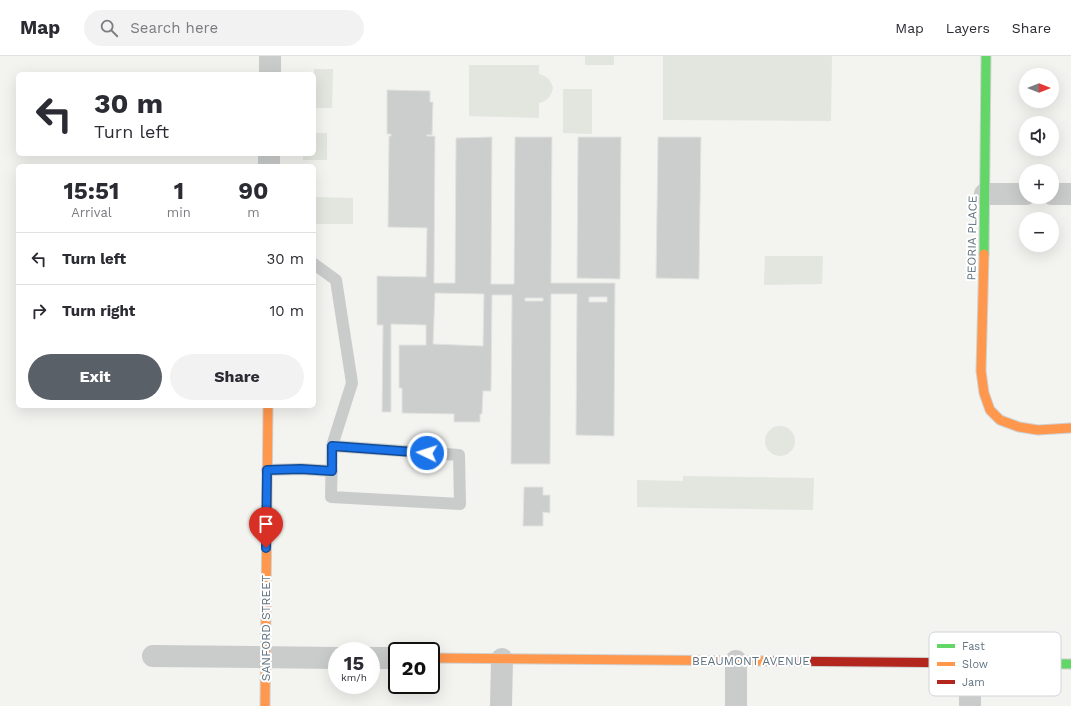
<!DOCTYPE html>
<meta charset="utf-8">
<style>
body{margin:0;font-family:"Work Sans",sans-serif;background:#f2f2f3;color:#2b2b33;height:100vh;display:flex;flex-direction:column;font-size:15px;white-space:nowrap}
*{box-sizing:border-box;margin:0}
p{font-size:13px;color:#7c7c81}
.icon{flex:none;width:22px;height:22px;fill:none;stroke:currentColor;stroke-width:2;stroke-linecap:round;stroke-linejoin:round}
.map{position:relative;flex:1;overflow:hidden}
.drawer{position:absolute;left:16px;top:108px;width:300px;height:244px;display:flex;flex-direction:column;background:#fff;border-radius:6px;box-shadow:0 4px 16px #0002}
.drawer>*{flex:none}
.banner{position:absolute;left:16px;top:16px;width:300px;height:84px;border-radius:6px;box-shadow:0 4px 16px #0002;background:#fff;color:#2b2b33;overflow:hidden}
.needle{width:26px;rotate:90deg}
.controls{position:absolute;left:1019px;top:12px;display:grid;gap:8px}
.controls a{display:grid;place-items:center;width:40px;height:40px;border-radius:50%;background:#fff;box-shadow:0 4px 16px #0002;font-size:20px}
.speed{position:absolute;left:328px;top:586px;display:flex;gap:8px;font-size:20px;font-weight:700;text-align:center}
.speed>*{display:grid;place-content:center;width:52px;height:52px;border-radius:50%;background:#fff;box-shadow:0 4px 16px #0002;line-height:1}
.speed small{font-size:10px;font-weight:400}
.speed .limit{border:2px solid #111;border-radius:6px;background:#fff;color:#111}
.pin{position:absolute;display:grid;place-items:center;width:34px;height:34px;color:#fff;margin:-41px -17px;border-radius:50% 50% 50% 0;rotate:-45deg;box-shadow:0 0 4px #0007}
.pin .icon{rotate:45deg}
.me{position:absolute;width:44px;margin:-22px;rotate:274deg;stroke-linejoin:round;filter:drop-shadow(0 0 3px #0008)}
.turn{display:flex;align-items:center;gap:14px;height:84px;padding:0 12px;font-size:18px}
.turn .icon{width:52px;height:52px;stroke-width:2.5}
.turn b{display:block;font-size:28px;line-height:34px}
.eta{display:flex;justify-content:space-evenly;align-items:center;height:68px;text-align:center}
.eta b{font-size:24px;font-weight:700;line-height:28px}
.action{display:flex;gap:8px;margin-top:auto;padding:8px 12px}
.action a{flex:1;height:46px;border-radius:24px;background:#5a6068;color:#fff;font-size:16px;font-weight:700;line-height:46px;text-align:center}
.action a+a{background:#f2f2f3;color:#2b2b33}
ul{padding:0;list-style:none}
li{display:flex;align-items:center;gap:12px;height:52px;padding:0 12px;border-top:1px solid #e1e1e2}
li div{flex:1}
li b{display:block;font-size:15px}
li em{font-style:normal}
header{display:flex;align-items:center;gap:24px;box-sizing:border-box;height:56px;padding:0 20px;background:#fff;border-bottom:1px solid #e1e1e2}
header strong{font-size:19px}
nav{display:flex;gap:22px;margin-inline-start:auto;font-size:14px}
.search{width:280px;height:36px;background:#f2f2f3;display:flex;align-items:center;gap:10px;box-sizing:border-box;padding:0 14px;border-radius:22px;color:#7c7c81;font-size:15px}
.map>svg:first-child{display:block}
.green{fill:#e2e6de}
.building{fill:#cccece;stroke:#e2e2e0;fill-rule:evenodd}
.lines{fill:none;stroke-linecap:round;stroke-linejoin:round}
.fast-casing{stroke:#cfd1d0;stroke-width:11}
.slow-casing{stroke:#cfd1d0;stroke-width:11}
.jam-casing{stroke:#cfd1d0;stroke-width:11}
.lane{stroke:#cacccc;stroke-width:12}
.street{stroke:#cacccc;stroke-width:22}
.fast{stroke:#63d668;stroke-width:9}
.slow{stroke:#ff974d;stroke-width:9}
.jam{stroke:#b3261e;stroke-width:9}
.route-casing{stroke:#114b97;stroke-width:10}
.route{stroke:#1a73e8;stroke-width:7}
.labels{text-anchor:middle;stroke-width:4;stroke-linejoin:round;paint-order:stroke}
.street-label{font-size:12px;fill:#617482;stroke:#fff}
.key{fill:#fff;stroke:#d0d5da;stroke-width:1}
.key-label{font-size:11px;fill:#617482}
</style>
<header>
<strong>Map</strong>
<div class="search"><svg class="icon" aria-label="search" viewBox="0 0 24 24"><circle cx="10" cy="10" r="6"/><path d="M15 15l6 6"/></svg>Search here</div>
<nav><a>Map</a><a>Layers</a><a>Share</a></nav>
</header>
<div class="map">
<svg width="1071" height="650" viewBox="0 0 1071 650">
<rect width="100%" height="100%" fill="#f3f3f0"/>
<path class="green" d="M585 0H614V9H585Z
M663 0H832L831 65 663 64Z
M469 9H539V18C547 20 551 24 553 32 551 40 548 45 539 47V62L469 60Z
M314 13H333L332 52H314Z
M563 33H592V78L563 77Z
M314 77H327V104H303V98H314Z
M314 141 353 142V168H314Z
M765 200H823L822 228 764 229Z
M765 385a15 15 0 1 1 30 0a15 15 0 1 1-30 0Z
M683 420 814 422 813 454 637 451V424L683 425Z"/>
<path class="building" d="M387 34 430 35V46H433L432 79H427V80H435L434 227H455L456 82 492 81 491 228H514L515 81H552L551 227H615L614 380 576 379 577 238H551L550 408H511L512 239H492L491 335H483L482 358H480V366H454V358L402 357V332H399V289H426V269L391 268V356H382L383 269H377V220L426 221 427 172 388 171 389 80H391V78H387ZM435 237 484 238 483 290 433 288ZM589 241H607V246H589ZM525 242H543V245H525Z
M578 81H621L620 223 577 222Z
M658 81H701L699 223 656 222Z
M524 431H543V439H550V457L543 456V470H523Z"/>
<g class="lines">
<g class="fast-casing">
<path id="fast" d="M984 198 986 0
M980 607 1071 608"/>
</g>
<g class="slow-casing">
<path id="slow" d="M984 198 981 315 984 337 990 354 1000 364 1019 371 1038 374 1071 372
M431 602 769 605
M265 650 268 350"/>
</g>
<g class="jam-casing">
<path id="jam" d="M769 605 980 607"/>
</g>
<path class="lane" d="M314 208 336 224 352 327 332 390 331 441 460 448 459 399 332 390
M267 414 301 413 332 415"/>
<path class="street" d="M270 18V0
M269 110V98
M985 138H1026
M1052 138H1071
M153 600 337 602
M371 602H397
M501 650 502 603
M736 650V605
M970 650V607"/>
<use href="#fast" class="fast"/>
<use href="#slow" class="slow"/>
<use href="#jam" class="jam"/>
</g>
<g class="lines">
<g class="route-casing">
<path id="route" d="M266 492 267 414 301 413 332 415V390L427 397"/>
</g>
<use href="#route" class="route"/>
</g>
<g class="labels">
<g class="street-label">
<text transform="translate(972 182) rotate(-89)" y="4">PEORIA PLACE</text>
<text transform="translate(266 572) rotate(-90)" y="4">SANFORD STREET</text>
<text x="751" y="609">BEAUMONT AVENUE</text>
</g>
</g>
<rect x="929" y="576" width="132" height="64" rx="6" class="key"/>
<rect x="937" y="588" width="18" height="4" fill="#63d668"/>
<rect x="937" y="606" width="18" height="4" fill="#ff974d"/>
<rect x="937" y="624" width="18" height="4" fill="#b3261e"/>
<g class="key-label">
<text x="962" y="594">Fast</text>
<text x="962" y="612">Slow</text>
<text x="962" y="630">Jam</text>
</g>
</svg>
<div class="controls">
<a><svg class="needle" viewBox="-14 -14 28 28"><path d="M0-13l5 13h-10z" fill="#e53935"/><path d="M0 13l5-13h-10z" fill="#7c7c81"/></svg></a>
<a><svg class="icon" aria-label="sound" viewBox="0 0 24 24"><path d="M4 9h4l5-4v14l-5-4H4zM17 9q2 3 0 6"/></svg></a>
<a>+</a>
<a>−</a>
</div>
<div class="speed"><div>15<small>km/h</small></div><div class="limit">20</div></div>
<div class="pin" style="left:266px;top:492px;background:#d93025"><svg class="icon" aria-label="arrive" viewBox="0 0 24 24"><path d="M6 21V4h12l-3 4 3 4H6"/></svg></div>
<svg class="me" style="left:427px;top:397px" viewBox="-20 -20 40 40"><circle r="17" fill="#1a73e8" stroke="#fff" stroke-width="3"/><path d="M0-11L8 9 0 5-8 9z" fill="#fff"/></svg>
<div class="banner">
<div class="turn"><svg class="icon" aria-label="left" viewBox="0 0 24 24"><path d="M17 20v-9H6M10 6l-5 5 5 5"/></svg><div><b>30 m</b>Turn left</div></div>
</div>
<section class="drawer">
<div class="eta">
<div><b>15:51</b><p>Arrival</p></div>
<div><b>1</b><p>min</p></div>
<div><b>90</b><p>m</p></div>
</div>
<ul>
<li><svg class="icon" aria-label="left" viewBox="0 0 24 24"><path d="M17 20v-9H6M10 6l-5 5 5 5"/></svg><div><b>Turn left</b></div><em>30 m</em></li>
<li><svg class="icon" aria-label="right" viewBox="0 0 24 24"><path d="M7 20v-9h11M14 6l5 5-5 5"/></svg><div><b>Turn right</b></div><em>10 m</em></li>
</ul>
<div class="action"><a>Exit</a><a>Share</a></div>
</section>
</div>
